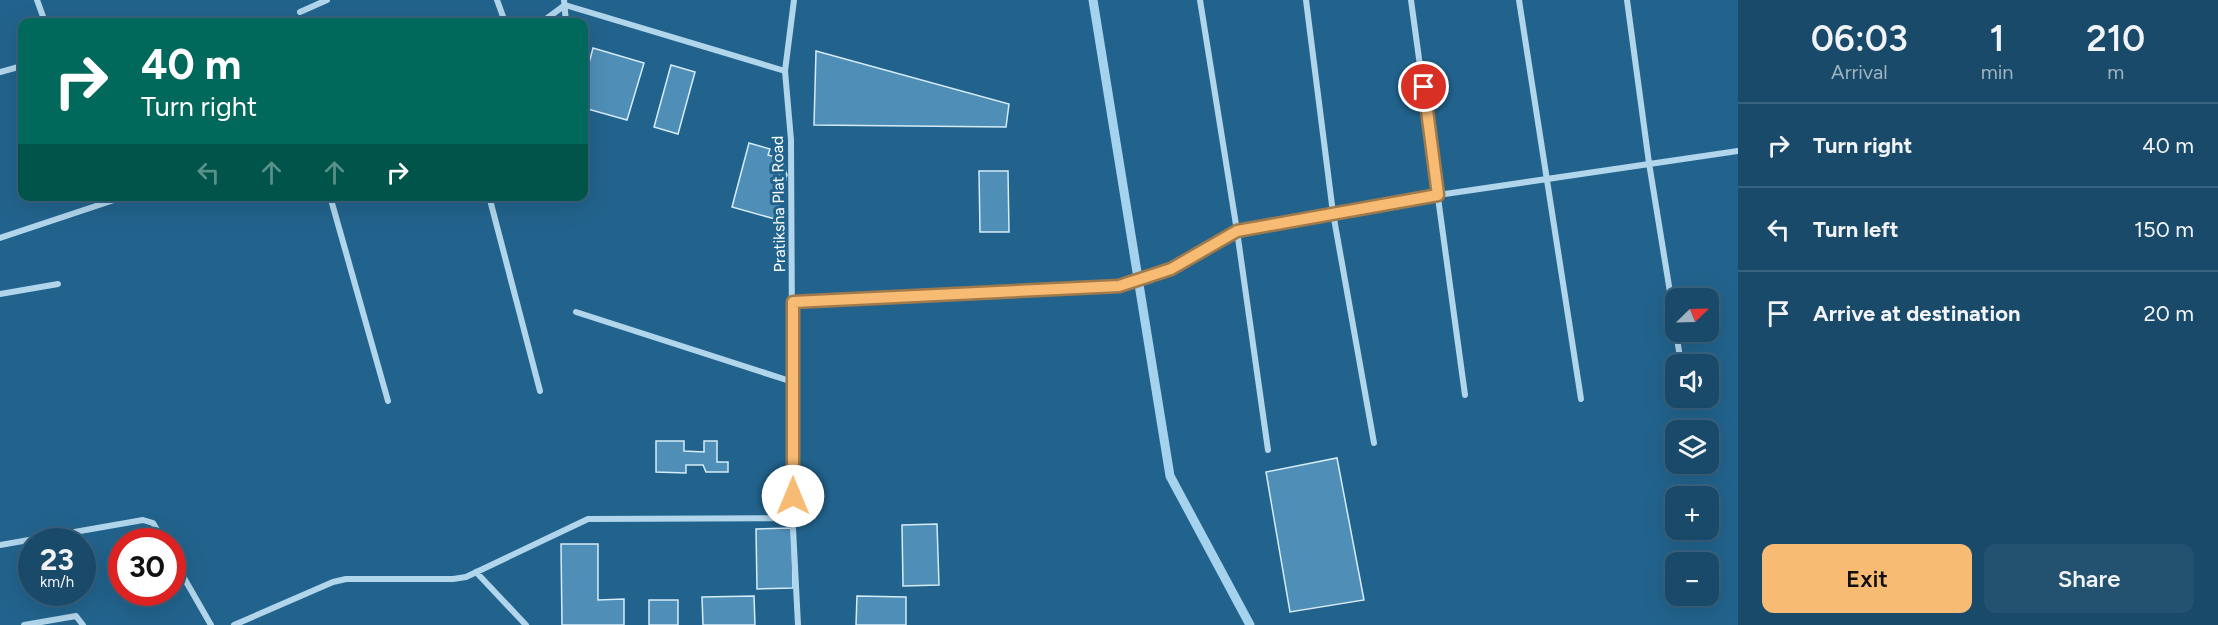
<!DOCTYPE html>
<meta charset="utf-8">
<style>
body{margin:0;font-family:Figtree,sans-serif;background:#235170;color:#f1f3f6;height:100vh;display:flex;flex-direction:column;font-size:22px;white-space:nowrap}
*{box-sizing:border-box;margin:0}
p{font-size:20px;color:#9fb3c1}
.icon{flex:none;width:33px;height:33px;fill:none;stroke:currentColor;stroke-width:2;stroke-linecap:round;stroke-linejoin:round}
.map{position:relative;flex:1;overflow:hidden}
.drawer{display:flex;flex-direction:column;background:#1a4a6a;width:480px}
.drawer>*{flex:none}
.hud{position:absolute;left:18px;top:18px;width:570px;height:183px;border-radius:12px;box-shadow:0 6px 24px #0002,0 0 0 2px #38627e;background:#00695c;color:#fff;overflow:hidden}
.needle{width:39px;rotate:67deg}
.controls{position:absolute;left:1665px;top:288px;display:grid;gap:12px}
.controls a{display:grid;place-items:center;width:54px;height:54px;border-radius:12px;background:#1a4a6a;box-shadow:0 6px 24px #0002,0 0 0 2px #38627e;font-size:30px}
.speed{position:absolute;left:18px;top:528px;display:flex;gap:12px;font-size:30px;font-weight:700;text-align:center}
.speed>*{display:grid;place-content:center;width:78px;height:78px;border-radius:50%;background:#1a4a6a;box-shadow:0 6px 24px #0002,0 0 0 2px #38627e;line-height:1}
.speed small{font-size:15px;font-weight:400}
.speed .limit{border:9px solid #d22;background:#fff;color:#111}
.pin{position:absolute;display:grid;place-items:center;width:51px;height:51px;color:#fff;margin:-26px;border:3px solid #fff;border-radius:50%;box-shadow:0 2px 6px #0007}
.me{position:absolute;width:66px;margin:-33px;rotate:0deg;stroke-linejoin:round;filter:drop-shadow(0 0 4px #0008)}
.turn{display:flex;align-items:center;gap:21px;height:126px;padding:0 24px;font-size:27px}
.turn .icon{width:78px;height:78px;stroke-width:2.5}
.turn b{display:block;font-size:42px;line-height:51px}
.lanes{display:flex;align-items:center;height:57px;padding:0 24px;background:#0003;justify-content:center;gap:30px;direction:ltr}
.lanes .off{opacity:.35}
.eta{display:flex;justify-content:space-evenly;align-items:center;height:102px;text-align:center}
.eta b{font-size:36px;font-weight:600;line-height:42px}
.cta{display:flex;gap:12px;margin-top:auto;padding:12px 24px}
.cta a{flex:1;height:69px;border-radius:12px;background:#f7bb74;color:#111;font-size:24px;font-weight:600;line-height:69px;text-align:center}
.cta a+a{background:#235170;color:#f1f3f6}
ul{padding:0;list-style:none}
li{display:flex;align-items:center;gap:18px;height:84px;padding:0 24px;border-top:2px solid #38627e}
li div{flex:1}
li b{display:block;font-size:22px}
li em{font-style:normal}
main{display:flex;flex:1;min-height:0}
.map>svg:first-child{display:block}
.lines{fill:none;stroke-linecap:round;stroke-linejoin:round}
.stream{stroke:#a5d2ed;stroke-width:9}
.building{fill:#4f8eb6;stroke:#d6ecf8;stroke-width:1.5}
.minor{stroke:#b1d5eb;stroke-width:6}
.route-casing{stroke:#a17a4b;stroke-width:15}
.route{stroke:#f7bb74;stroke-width:10}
.labels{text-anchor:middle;stroke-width:6;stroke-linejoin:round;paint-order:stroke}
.street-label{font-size:16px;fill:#fff;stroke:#22638d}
</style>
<main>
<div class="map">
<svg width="1738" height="625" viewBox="0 0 1738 625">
<rect width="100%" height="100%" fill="#22638d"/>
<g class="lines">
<path class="stream" d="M1093 0 1170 476 1250 625"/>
</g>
<path class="building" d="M593 48 644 63 627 120 584 108V82Z
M816 51 1009 104 1006 127 814 125Z
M671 65 695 72 678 134 654 127Z
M749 143 770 149 768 155 782 159 787 175 775 219 732 207Z
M979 171H1008L1009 232H980Z
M656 441H684V451L704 452V441H717V462H728V472H706L703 465H686V473L656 472Z
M1337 458 1364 600 1290 612 1266 472Z
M937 524 939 585 903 586 902 525Z
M792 528 793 588 757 589 756 529Z
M561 544H598V600L624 599V625H562Z
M754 596 755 625H703L702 597Z
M857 596 906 597V625H856Z
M649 600H678V625H649Z"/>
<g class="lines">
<path class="minor" d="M37 0 45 22
M497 0 505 22
M564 0 566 22
M794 0 785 71 791 140 793 528 798 625
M1200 0 1237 231 1268 450
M1306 0 1333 213 1374 443
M1411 0 1465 395
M1519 0 1581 399
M1627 0 1649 163 1676 329
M300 12 327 0
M542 22 565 5 785 71
M0 72 22 66
M330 196 388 401
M489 196 540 391
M0 238 126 196
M0 294 58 284
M793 301 1119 286 1171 269 1237 231 1438 195 1738 151
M576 312 793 382
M1676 332 1681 364
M0 545 143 520 153 523 164 542
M172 557 211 625
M476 572 526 625
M24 625 76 616 83 625
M234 625 333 582 346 579H453L466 577 588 519 793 518"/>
</g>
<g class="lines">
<g class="route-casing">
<path id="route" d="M793 496V302L1119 286 1171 269 1237 231 1438 195 1424 87"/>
</g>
<use href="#route" class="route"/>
</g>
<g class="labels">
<g class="street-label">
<text transform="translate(778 204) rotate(-91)" y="6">Pratiksha Plat Road</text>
</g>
</g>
</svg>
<div class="controls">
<a><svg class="needle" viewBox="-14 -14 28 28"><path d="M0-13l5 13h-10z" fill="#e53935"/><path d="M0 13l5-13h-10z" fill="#9fb3c1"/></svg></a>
<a><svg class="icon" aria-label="sound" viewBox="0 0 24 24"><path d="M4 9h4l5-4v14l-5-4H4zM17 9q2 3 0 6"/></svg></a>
<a><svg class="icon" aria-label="layers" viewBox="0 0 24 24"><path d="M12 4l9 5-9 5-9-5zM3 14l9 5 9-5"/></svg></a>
<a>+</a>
<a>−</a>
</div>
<div class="speed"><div>23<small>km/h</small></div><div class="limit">30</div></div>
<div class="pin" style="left:1424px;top:87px;background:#d93025"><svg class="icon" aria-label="arrive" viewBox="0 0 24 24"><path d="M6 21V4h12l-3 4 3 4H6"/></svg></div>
<svg class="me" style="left:793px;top:496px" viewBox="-20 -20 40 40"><circle r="19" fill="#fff"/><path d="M0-13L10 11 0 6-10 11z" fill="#f7bb74"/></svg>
<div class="hud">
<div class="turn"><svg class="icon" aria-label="right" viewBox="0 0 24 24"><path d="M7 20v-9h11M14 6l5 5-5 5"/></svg><div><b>40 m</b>Turn right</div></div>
<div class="lanes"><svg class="icon off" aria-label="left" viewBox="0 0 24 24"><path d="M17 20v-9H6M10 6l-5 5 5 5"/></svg><svg class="icon off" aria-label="ahead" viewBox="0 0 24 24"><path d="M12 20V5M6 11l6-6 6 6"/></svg><svg class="icon off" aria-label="ahead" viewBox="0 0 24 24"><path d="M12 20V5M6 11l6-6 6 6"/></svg><svg class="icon" aria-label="right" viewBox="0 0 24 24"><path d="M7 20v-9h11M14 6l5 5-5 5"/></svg></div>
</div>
</div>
<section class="drawer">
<div class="eta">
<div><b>06:03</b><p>Arrival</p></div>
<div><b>1</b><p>min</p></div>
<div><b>210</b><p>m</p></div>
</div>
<ul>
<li><svg class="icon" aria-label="right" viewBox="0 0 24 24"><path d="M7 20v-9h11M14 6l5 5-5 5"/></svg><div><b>Turn right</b></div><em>40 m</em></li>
<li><svg class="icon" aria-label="left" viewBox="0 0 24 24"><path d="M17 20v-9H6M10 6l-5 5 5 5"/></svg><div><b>Turn left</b></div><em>150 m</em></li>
<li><svg class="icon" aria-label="arrive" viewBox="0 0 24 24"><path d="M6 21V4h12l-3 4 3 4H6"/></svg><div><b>Arrive at destination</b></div><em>20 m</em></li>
</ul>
<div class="cta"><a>Exit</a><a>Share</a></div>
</section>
</main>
